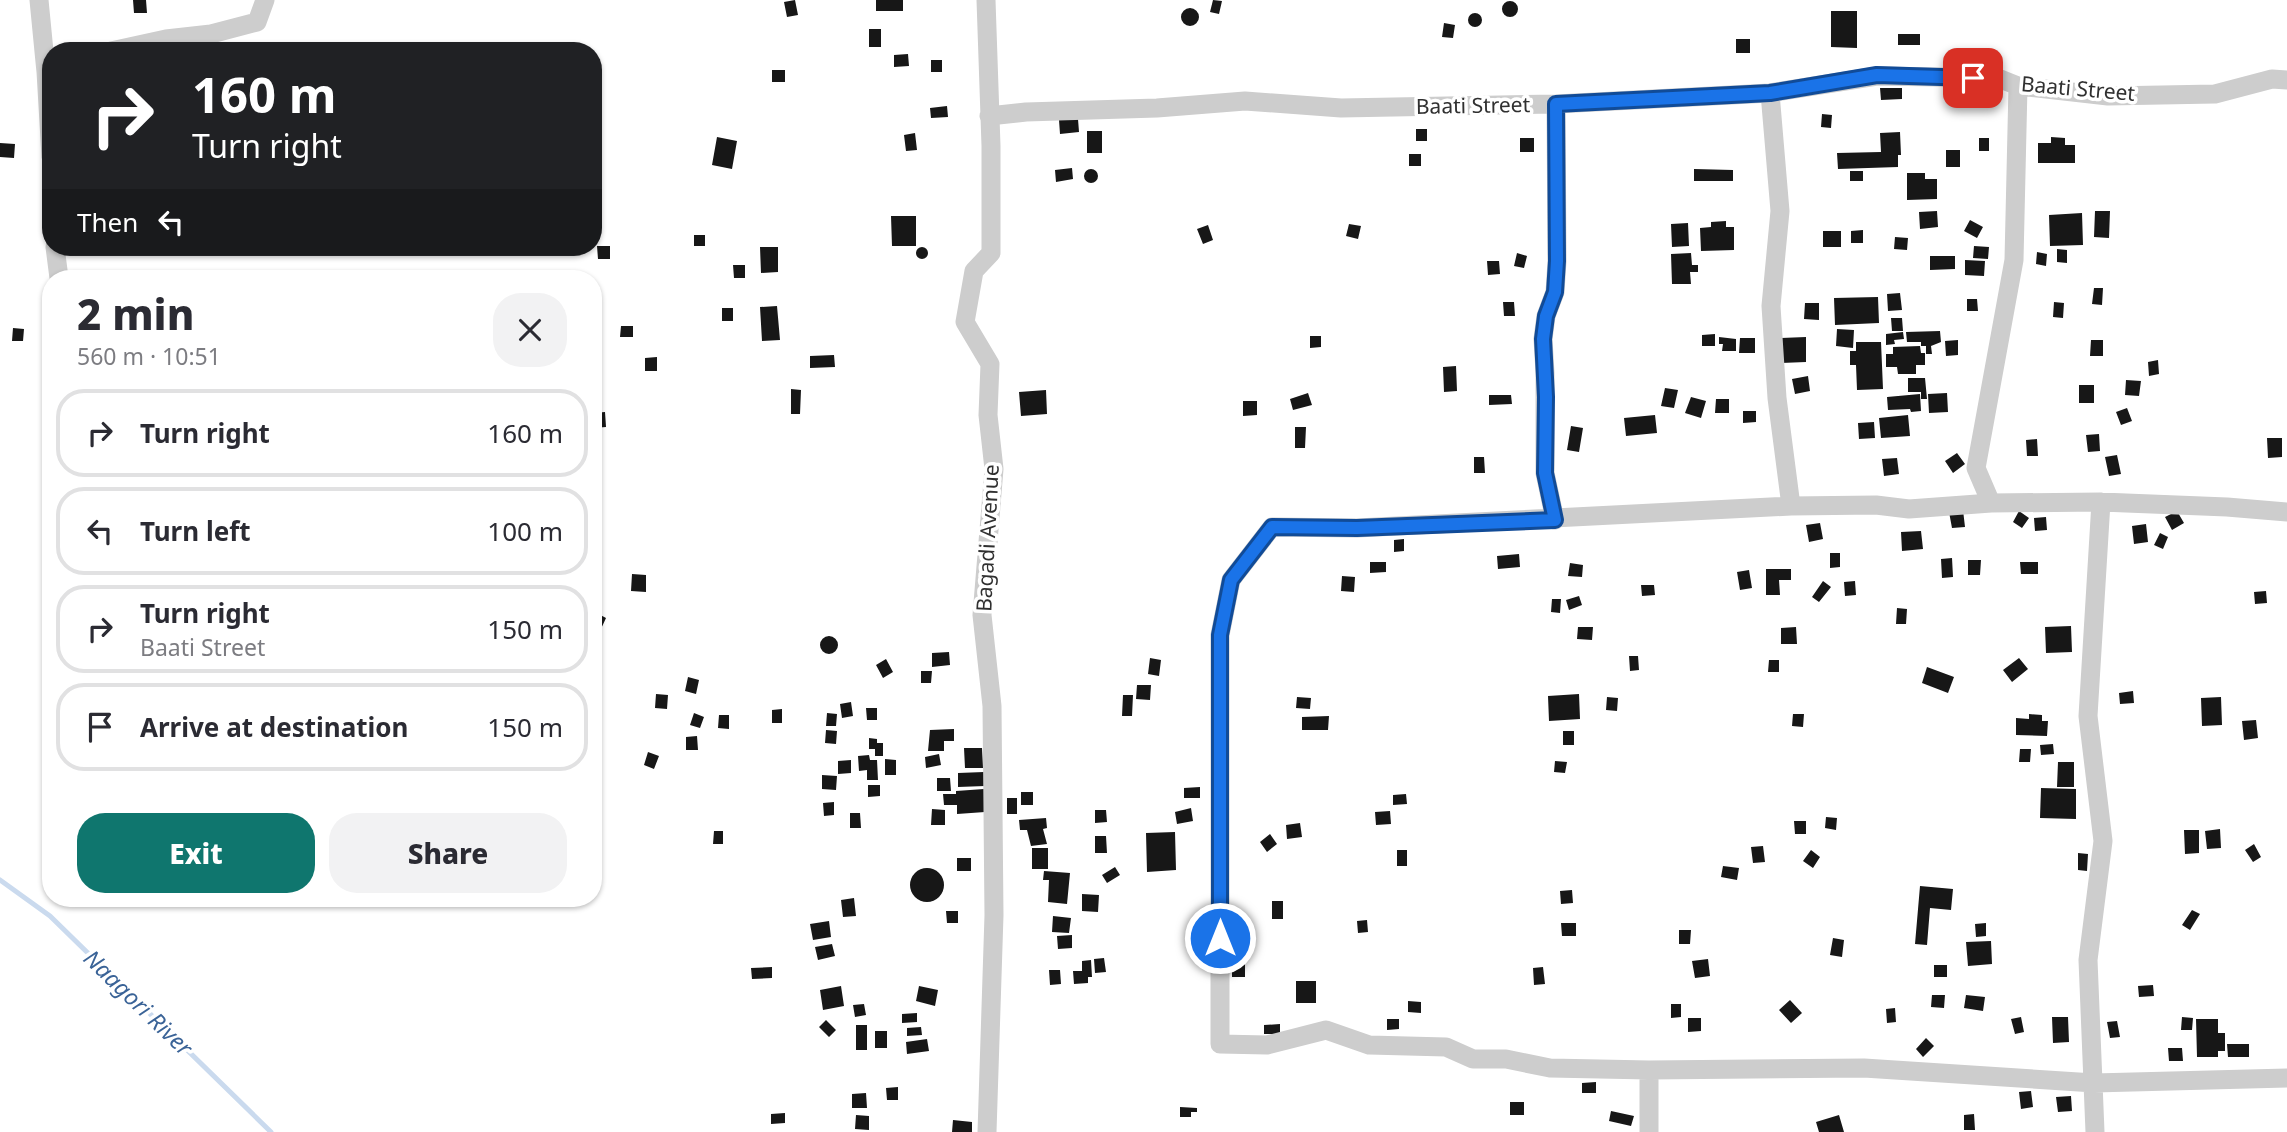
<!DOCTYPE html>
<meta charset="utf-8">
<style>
body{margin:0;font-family:"Noto Sans",sans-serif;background:#f2f2f3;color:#2b2b33;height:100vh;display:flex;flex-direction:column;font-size:26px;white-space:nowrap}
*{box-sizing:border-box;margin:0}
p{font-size:23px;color:#7c7c81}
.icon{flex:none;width:38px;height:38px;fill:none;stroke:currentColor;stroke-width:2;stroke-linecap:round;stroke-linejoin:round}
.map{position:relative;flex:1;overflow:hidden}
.drawer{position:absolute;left:42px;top:270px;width:560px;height:637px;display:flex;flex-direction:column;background:#fff;border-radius:28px;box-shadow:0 2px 5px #0004}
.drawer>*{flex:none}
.banner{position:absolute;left:42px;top:42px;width:560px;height:214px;border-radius:28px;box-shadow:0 2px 5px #0004;background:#202124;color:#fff;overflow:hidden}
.pin{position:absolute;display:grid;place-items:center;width:60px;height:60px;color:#fff;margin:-30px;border-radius:14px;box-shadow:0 4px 10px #0006}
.me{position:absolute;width:77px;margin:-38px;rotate:0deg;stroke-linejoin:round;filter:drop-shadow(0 0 5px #0008)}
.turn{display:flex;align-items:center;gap:24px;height:147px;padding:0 35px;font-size:32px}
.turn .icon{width:91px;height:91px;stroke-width:2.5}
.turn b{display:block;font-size:49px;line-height:60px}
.then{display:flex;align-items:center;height:66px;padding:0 35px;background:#0003;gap:14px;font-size:26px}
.round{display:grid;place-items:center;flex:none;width:74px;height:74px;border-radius:28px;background:#f2f2f3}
.overview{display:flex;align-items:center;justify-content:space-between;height:119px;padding:0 35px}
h1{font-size:42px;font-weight:800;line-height:52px}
.button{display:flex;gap:14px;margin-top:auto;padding:14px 35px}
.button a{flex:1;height:80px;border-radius:28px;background:#0f766e;color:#fff;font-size:28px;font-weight:800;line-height:80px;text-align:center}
.button a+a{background:#f2f2f3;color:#2b2b33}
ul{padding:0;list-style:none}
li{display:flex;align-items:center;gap:21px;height:88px;margin:0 14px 10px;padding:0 21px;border:4px solid #e1e1e2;border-radius:28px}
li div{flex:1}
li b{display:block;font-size:26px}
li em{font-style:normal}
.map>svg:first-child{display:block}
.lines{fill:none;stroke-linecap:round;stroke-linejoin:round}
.stream{stroke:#cadaee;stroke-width:5}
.building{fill:#171717}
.minor{stroke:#cdcdcd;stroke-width:19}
.route-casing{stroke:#114b97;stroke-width:18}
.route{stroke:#1a73e8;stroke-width:12}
.labels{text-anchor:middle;stroke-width:7;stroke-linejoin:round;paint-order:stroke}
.street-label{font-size:21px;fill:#303030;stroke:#fff}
.water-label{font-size:23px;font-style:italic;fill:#3a6397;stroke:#fff}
</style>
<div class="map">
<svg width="2287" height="1132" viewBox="0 0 2287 1132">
<rect width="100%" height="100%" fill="#fff"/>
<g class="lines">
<path class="stream" d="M0 880 50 916 271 1132"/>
</g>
<path class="building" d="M133 0H146L147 13H134Z
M795 0 798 15 787 17 784 2Z
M876 0H903V11H876Z
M1213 0 1222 1 1219 14 1210 12Z
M1502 9a8 8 0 1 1 16 0a8 8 0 1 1-16 0Z
M1181 17a9 9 0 1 1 18 0a9 9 0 1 1-18 0Z
M1831 11H1857V48L1831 47Z
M1468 20a7 7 0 1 1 14 0a7 7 0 1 1-14 0Z
M1444 23 1455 25 1453 38 1442 37Z
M869 29H881V47H869Z
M1898 34H1920V45H1898Z
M1736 39H1750V53H1736Z
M908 54 909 66 894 67V55Z
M931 60H942V72H931Z
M772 70H785V82H772Z
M1880 88H1902V99L1881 100Z
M947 106 948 117 931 118 930 108Z
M1822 114 1832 115 1831 128 1821 127Z
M1078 119 1079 132 1060 134 1059 120Z
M1416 129H1427V141H1416Z
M1087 131H1102V153H1087Z
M1900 132 1901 155H1898V167L1838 169 1837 153 1881 152 1880 133Z
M915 133 917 150 906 151 904 135Z
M717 137 737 141 732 169 712 165Z
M2051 137 2065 138V145H2075V163H2038V143H2051Z
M1520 138H1534V152H1520Z
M1979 138H1989V151H1979Z
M0 143 15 144 14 158 0 157Z
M1946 150H1960V167H1946Z
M1409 154H1421V166H1409Z
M1072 168 1073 179 1056 182 1055 170Z
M1084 176a7 7 0 1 1 14 0a7 7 0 1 1-14 0Z
M1694 169 1733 170V181H1694Z
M1850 171H1863V181H1850Z
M1907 173H1925V179H1937V199L1907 200Z
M1937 211 1938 227 1920 229 1919 212Z
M2095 211H2110L2109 238 2094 237Z
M2082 213 2083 245 2050 246 2049 215Z
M891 216H916V246H892Z
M1970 220 1983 227 1977 238 1964 231Z
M1726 221V227H1734V250L1701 251 1700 228 1711 227V222Z
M1688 223 1689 246 1672 247 1671 224Z
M1349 224 1361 226 1358 239 1346 236Z
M1208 225 1213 240 1203 244 1197 229Z
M1863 230V243H1851V231Z
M1823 231H1841V247H1823Z
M694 235H705V246H694Z
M1895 237 1908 238 1907 250 1894 249Z
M597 246H610V259H598Z
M1974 246 1989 247 1988 259 1973 258Z
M916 253a6 6 0 1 1 12 0a6 6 0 1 1-12 0Z
M760 247H778V272L761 273Z
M2057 249 2067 250V263L2057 262Z
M2037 252 2047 254 2046 266 2036 264Z
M1517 253 1527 256 1524 268 1514 266Z
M1691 253 1692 265H1698V272H1690L1691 284H1672L1671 254Z
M1930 256H1955V269L1930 270Z
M1965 260 1985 261 1984 276 1965 275Z
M1487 261H1499L1500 274 1488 275Z
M733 265H745V278H734Z
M2094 288H2103L2102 305 2092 304Z
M1900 293 1902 310 1888 311 1887 294Z
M1878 297 1879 323 1835 325 1834 298Z
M1967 299H1977L1978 311H1967Z
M1503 302H1514L1515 316H1504Z
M2054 302 2064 303 2063 318 2053 317Z
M1805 303H1819V320L1804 319Z
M777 306 780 340 762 341 760 307Z
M722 308H733V321H722Z
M1891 318H1902L1903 331H1892Z
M621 326H633V337H620Z
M13 328 24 329 23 341H12Z
M1837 329 1854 330 1853 348 1836 346Z
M1940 331 1941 342 1931 346 1932 354H1926V346H1921V342H1907L1906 332Z
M1903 332 1904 339 1894 340 1895 344 1886 345V334Z
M1715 334V346H1702V335Z
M1310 336H1321V347L1310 348Z
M1719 337 1736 339V351H1722L1723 344H1719Z
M1806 337V362L1781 363V338Z
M1740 338H1755V353H1739Z
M1958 340V355L1946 356 1945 341Z
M2091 340H2103V356H2090Z
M1856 342H1881L1883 389 1857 390 1856 365H1850V351H1856Z
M1920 346 1921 353H1925V365H1916V374H1898L1897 367H1886V354H1893V347Z
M834 355 835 367 810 368V356Z
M657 357V371H645V358Z
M2158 360 2159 374 2149 376 2148 362Z
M1456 366 1457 391 1444 392 1443 367Z
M1808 376 1810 391 1795 394 1792 379Z
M1908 378H1925L1927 399H1921V392H1908Z
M2126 380 2141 381 2139 396 2125 395Z
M2079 385H2094V403H2079Z
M1665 388 1678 390 1674 408 1661 406Z
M791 389 801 390 800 414H791Z
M1046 390 1047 414 1021 416 1019 392Z
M1308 393 1312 405 1293 410 1290 399Z
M1947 393 1948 412 1929 413 1928 394Z
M1920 394 1921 411 1911 412 1910 409 1888 410 1887 397Z
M1489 395H1511L1512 404 1489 405Z
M1691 397 1706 401 1701 418 1685 413Z
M1716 399H1729V413H1715Z
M1243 401H1257V415L1243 416Z
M2127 408 2132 421 2121 425 2116 412Z
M1743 411H1756V422L1743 423Z
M605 412 606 427 593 428V413Z
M1655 415 1657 433 1626 436 1624 418Z
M1908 415 1910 436 1881 438 1879 418Z
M1874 422 1875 438 1859 439 1858 423Z
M1571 426 1583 428 1579 452 1567 450Z
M1295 427H1306L1305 448H1295Z
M2099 434 2100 451 2088 452 2086 435Z
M2267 438H2282V457L2268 458Z
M2037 439 2038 456H2027L2026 440Z
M1957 453 1965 464 1953 473 1945 461Z
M2117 455 2121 474 2109 476 2105 457Z
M1474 457H1484L1485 473H1474Z
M1897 458 1899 474 1884 476 1882 459Z
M1963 510 1965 527 1952 528 1949 512Z
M2019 511 2029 518 2022 528 2013 522Z
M2177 511 2184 523 2172 530 2165 517Z
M2046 517 2047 530 2035 531 2034 518Z
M1820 523 1823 539 1809 542 1806 525Z
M2146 524 2148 542 2134 544 2132 526Z
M1921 531 1923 549 1902 551 1901 532Z
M2160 533 2168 537 2163 549 2154 545Z
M1404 539V551L1394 552V540Z
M1830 553H1840V567L1830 568Z
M1519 554 1520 567 1498 569 1497 556Z
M1952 558 1953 577 1942 578 1941 559Z
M1968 560H1981L1980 575H1968Z
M1370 562H1386V572L1370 573Z
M2020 562H2038V574H2021Z
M1570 563 1583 565 1582 577 1568 576Z
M1766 569H1791V580H1779L1780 595H1766Z
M1749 570 1752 588 1740 590 1737 572Z
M632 574 646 575V592L631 591Z
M1342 576 1355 577 1354 592 1341 591Z
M1823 581 1831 587 1819 602 1812 597Z
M1855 581 1856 595 1845 596 1844 582Z
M1641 585H1654L1655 595 1642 596Z
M2266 591 2267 603 2255 604 2254 592Z
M1579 596 1582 605 1569 610 1566 600Z
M1552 599H1561L1560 613 1551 612Z
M1897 608 1907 609 1906 624H1896Z
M593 611 606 618 600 631 593 628Z
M2071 626 2072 652 2046 653 2045 627Z
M1578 627H1593L1592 640 1577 639Z
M1796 627 1797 644H1781V628Z
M820 645a9 9 0 1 1 18 0a9 9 0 1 1-18 0Z
M949 652 950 665 932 667V653Z
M1629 656H1638L1639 670 1630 671Z
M1150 658 1161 660 1159 676 1148 674Z
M2019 658 2028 669 2012 682 2003 670Z
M886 659 893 672 883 678 876 665Z
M1769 660H1779V672H1768Z
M1927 667 1954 677 1948 693 1922 683Z
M921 671H932L931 683H921Z
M688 677 699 680 696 694 685 691Z
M1137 685H1151L1150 700 1136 699Z
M2133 691 2134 703 2120 704 2119 693Z
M656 694 668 695 667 709 655 708Z
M1579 694 1580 719 1549 721 1548 696Z
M1123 695H1133L1132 716H1122Z
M1297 697 1311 698 1310 709 1296 708Z
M1607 697 1618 698 1617 711 1606 710Z
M2221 697 2222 725 2202 726 2201 698Z
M851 702 853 716 842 718 840 704Z
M866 708H877V720H867Z
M782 709V723H772V710Z
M694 713 704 717 700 728 690 725Z
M827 713 837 714 836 726H826Z
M1793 714H1804L1803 727 1792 726Z
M2029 714 2042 715V721H2048L2047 736 2016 735V718L2029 719Z
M719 715H729V729L718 728Z
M1329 716 1328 730H1302V717Z
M2256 720 2258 738 2244 740 2242 721Z
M954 729V741H944V751H928L930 730Z
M826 730 837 731 836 744 825 743Z
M1563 731H1574V745H1563Z
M697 736 698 750H686V737Z
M869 738 877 739V743H883V756H875V749H869Z
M2053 744 2054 754 2041 755 2040 745Z
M964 748H982L983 768H965Z
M2020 749H2031L2030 762H2019Z
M648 752 659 756 654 769 644 765Z
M939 754 941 765 926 768 925 757Z
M869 755 870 760H877L878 780H867V770L859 771 858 756Z
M885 759 896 760V775H885Z
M851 760V773L838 774V761Z
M1555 761 1567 762 1565 773 1554 772Z
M2058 762H2074V787H2057Z
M984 772 985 786 958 787V773Z
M822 775 837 776 836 790 822 789Z
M937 778H950L951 791H937Z
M868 785H880V796L868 797Z
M1200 787V798H1184V788Z
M2041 788 2076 789V819L2040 818Z
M984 789 985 812 957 814V805H944L943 794H956V791Z
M1021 792H1033V805H1021Z
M1406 794 1407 804 1393 805V795Z
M1007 798H1017V814H1007Z
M834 802V815L824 816 823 803Z
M1191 808 1193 821 1177 824 1175 812Z
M932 809 945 810V825H931Z
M1095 810H1106L1107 822 1095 823Z
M1390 811 1391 824 1376 825 1375 812Z
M850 813H860L861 828H850Z
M1826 817 1837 818 1836 830 1825 828Z
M1046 818 1047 828 1043 829 1047 844 1031 846 1027 830H1020L1019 820Z
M1794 821H1806V834H1795Z
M1300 823 1302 837 1287 839 1286 825Z
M2220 829 2221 848 2207 849 2205 831Z
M2184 830H2199V853L2185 854Z
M714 831H723V844H713Z
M1175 832 1176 870 1147 872 1146 833Z
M1270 834 1277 844 1267 852 1260 842Z
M1095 836H1106L1107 853H1095Z
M2254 844 2261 857 2253 862 2245 850Z
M1763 846 1765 862 1753 863 1751 847Z
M1032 848H1048V869H1032Z
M1397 850H1407V866H1397Z
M1811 850 1820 857 1813 868 1803 861Z
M2078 853 2088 854 2087 871 2078 870Z
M957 858H971V871H957Z
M1723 866 1739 868 1737 880 1721 877Z
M1115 867 1120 875 1107 883 1102 875Z
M910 885a17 17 0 1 1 34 0a17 17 0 1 1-34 0Z
M1044 871 1070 873 1067 904 1048 902 1049 880H1043Z
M1920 886 1953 889 1951 910 1930 908 1927 945 1915 944Z
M1572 890 1573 903 1561 904 1560 891Z
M1082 894 1099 895 1098 912 1082 911Z
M854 898 856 916 843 917 841 900Z
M1272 901H1283V919H1272Z
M2192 910 2200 914 2190 930 2182 925Z
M946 911H958V923H947Z
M1053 916 1071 918 1069 933 1052 932Z
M1367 920 1368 932 1358 933 1357 921Z
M829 921 831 937 813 940 810 924Z
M1561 923H1576V936H1562Z
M1986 923V936L1976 937 1975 924Z
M1679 930H1691L1690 944H1679Z
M1072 935V948L1058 949 1057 936Z
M1833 938 1844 940 1842 957 1830 955Z
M1991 941 1992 964 1968 966 1966 942Z
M832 944 835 956 818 960 815 947Z
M1104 958 1106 972 1095 973 1094 959Z
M1708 959 1710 976 1695 978 1692 961Z
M1091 960 1092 977H1088V983L1074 984 1073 971H1082V961Z
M1232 964H1245V977H1232Z
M1934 965H1947V977H1934Z
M772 967V978L752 979 751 968Z
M1543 967 1545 984 1534 985 1533 968Z
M1049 970H1060L1061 984 1050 985Z
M1296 981H1316V1003H1296Z
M2153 985 2154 996 2139 997 2138 986Z
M841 986 844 1006 823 1010 820 990Z
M919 986 938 990 935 1006 916 1001Z
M1932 995H1945L1944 1008 1931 1007Z
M1966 995 1985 997 1983 1011 1964 1008Z
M1790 1000 1802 1013 1791 1023 1779 1010Z
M1408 1001 1421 1002V1013L1408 1012Z
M864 1004 866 1015 855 1017 853 1005Z
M1671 1004H1681V1017L1671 1018Z
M1895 1008 1896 1022 1887 1023 1886 1009Z
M917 1013V1022L902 1023V1014Z
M2021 1017 2024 1032 2015 1034 2011 1019Z
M2052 1017H2068L2069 1042 2053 1043Z
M2182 1017 2193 1018 2192 1030H2181Z
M1688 1018H1701V1031L1688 1032Z
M1387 1019H1399V1029L1387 1030Z
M2196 1019H2218V1033H2225V1051H2218V1057H2197Z
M826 1020 836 1030 829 1037 819 1027Z
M2117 1021 2120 1037 2110 1038 2107 1022Z
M1280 1024V1034H1264V1025Z
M856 1025H867V1050H856Z
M921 1027 922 1035 907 1036V1028Z
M875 1031H887V1048H875Z
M1926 1038 1934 1046 1923 1057 1916 1049Z
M927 1039 929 1051 907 1054 906 1042Z
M2227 1044H2249V1057H2228Z
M2168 1048H2182L2183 1061H2169Z
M1596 1082V1093H1582V1083Z
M898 1087V1100H887L886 1088Z
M2031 1091 2033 1107 2021 1109 2019 1092Z
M866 1093 867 1108H852V1094Z
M2071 1096 2072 1111 2058 1112 2056 1097Z
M1510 1102H1524V1115H1510Z
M1180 1107 1197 1108V1112H1191V1117H1180Z
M1611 1111 1634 1116 1631 1126 1609 1121Z
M785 1113V1123L771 1124V1114Z
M1974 1114 1975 1130H1964V1115Z
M856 1115 869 1116V1130L855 1129Z
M1839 1115 1844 1132H1819L1816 1122Z
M953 1120 972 1122V1132H952Z"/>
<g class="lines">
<path class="minor" d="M39 0 46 72 51 157
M986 0 991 146V253L974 271 965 322 990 364 988 415 994 469 982 615 992 706 994 915 987 1132
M111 51 166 39 211 34 257 22 265 0
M1770 93 1780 211 1771 306 1777 398 1791 506
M989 116 1026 112 1157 108 1245 101 1341 108 1556 104 1770 93 1877 76 1998 78 2018 86 2108 96 2215 94 2272 79 2287 80
M55 247 59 278
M1991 503 1976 468 2014 260 2018 86
M1555 520 1545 473V373L1543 339 1546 316 1555 292 1557 261 1556 104
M1649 1070 1550 1068 1506 1059H1473L1446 1047 1369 1045 1326 1030 1267 1045 1220 1044V635L1231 580 1272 527 1357 528 1791 506 1876 505 1909 509 1991 503 2101 502 2227 507 2287 512
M1649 1132V1070L1864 1068 2094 1083 2287 1078
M2095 1132 2088 960 2103 841 2088 716 2101 502"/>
</g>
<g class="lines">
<g class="route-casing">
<path id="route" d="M1220 938V635L1231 580 1272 527 1357 528 1555 520 1545 473 1546 397 1543 339 1546 316 1555 292 1557 261 1556 104 1770 93 1877 75 1973 78"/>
</g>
<use href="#route" class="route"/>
</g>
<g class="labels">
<g class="street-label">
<text transform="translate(2078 89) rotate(5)" y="7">Baati Street</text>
<text transform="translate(1473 106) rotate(-1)" y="7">Baati Street</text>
<text transform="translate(988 538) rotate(-87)" y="7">Bagadi Avenue</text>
</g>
<g class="water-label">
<text transform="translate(138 1003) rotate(44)" y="8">Naagori River</text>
</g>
</g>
</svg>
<div class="pin" style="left:1973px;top:78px;background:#d93025"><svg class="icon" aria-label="arrive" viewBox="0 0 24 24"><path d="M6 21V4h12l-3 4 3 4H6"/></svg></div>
<svg class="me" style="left:1220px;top:938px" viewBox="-20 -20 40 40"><circle r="17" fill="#1a73e8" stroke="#fff" stroke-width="3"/><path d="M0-11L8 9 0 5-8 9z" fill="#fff"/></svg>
<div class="banner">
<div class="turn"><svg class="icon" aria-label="right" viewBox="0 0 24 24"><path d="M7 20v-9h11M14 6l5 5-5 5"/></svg><div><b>160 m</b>Turn right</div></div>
<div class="then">Then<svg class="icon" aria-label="left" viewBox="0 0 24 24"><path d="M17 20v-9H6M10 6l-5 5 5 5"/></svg></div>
</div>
<section class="drawer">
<div class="overview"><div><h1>2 min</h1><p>560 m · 10:51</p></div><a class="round"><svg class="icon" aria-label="close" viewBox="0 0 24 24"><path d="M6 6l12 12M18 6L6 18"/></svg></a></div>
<ul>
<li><svg class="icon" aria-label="right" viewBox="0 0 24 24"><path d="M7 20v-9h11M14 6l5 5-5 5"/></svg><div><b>Turn right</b></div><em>160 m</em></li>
<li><svg class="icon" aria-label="left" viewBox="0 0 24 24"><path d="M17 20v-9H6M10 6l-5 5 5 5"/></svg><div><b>Turn left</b></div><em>100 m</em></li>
<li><svg class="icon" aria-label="right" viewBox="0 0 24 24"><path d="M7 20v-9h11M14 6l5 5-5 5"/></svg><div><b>Turn right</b><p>Baati Street</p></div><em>150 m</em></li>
<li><svg class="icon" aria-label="arrive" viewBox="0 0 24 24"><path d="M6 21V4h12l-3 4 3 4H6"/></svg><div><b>Arrive at destination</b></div><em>150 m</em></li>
</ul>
<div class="button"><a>Exit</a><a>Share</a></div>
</section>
</div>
